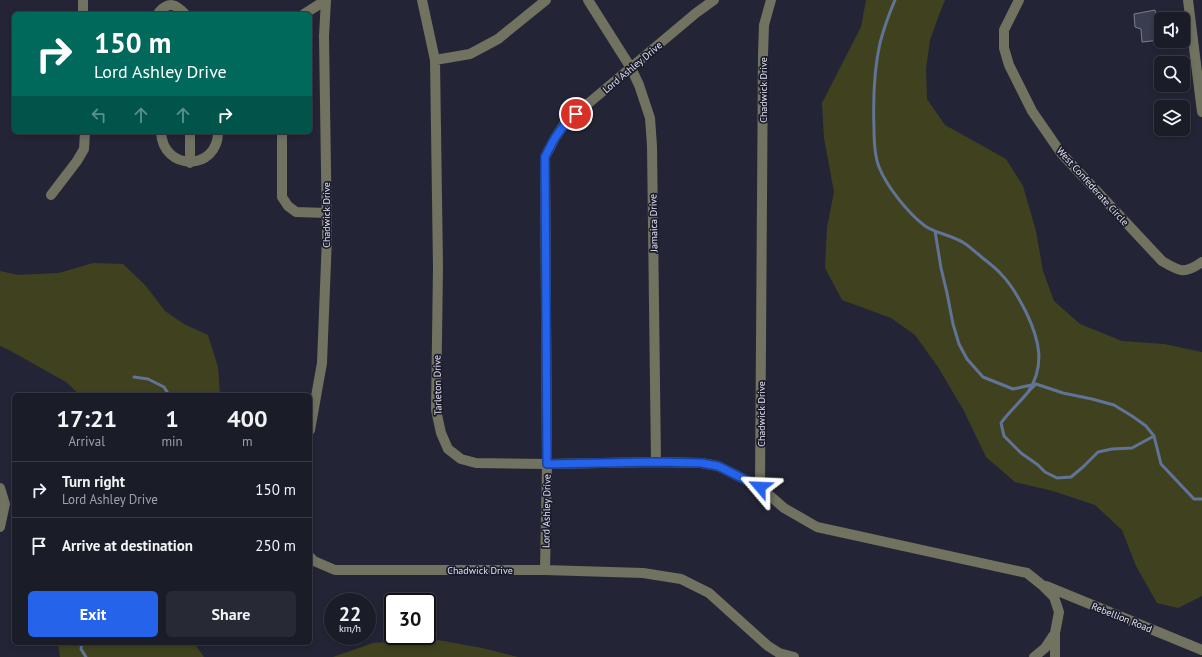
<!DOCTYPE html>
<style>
body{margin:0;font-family:"PT Sans",sans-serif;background:#272934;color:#f1f3f6;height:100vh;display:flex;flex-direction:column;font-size:15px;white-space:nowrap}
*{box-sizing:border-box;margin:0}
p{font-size:13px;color:#9fa1a8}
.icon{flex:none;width:22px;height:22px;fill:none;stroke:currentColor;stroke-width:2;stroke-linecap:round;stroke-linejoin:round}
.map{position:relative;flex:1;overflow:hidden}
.side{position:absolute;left:12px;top:393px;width:300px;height:252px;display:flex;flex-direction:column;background:#1a1c28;border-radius:6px;box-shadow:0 2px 6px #0003,0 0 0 1px #383a45}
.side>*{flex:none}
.guide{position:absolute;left:12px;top:12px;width:300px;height:122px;border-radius:6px;box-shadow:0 2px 6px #0003,0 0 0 1px #383a45;background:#00695c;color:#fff;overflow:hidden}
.buttons{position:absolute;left:1154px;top:12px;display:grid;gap:8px}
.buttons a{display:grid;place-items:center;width:36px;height:36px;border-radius:6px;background:#1a1c28;box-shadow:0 2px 6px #0003,0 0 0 1px #383a45;font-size:20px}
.speed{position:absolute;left:324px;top:593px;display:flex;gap:8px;font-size:20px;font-weight:700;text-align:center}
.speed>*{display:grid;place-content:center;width:52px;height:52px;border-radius:50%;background:#1a1c28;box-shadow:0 2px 6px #0003,0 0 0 1px #383a45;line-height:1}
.speed small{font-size:10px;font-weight:400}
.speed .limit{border:2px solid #111;border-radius:6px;background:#fff;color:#111}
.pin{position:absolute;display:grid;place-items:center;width:34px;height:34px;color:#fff;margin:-17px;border:2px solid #fff;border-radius:50%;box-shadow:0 1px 4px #0007}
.me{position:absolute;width:44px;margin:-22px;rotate:296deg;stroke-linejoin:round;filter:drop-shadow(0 0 3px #0008)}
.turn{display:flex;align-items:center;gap:14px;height:84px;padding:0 16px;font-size:18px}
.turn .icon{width:52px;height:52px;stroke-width:2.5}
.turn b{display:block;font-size:28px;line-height:34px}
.lanes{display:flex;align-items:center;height:38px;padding:0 16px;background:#0003;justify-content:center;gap:20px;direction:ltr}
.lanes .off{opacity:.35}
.eta{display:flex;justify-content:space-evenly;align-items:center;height:68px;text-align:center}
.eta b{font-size:24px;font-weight:700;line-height:28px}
.cta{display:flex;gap:8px;margin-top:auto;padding:8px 16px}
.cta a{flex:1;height:46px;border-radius:6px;background:#2563eb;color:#fff;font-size:16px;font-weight:700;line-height:46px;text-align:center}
.cta a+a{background:#272934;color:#f1f3f6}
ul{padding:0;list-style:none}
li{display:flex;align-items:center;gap:12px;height:56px;padding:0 16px;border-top:1px solid #383a45}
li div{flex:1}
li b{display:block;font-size:15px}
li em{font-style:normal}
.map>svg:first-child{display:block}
.green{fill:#40421f}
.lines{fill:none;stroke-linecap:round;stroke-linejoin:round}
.stream{stroke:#617396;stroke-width:3}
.building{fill:#3a3c4f;stroke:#7b7d93}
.minor{stroke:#717260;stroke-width:10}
.route-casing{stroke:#184099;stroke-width:10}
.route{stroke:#2563eb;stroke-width:7}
.labels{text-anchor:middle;stroke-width:3.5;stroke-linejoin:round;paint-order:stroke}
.street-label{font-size:10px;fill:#e0e2ee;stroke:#1a1b2c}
</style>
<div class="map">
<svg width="1202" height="657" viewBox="0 0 1202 657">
<rect width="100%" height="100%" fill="#232536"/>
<path class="green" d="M866 0H945L939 15 930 40 926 69 927 99 945 125 1006 159 1023 186 1036 231 1043 271 1054 301 1080 324 1122 341 1164 344 1202 352V596L1178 608 1157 603 1136 566 1122 530 1095 505 1053 491 1015 482 986 457 964 411 938 367 915 335 891 318 842 300 825 268 827 227 834 192 824 138 822 103 861 27Z
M93 263 123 264 145 285 165 311 184 324 208 335 218 367 220 395H80L66 382 9 350 0 346V271L18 275 59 273Z
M432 639 482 648 518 657H333L373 643Z
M58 643H194L204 657H60Z"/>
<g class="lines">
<path class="stream" d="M895 0C889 14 884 28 880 43 874 70 873 100 874 128 874 138 875 157 879 167 887 187 908 213 925 226 937 234 952 235 964 243 969 246 974 251 978 254 986 261 995 267 1001 274 1012 285 1019 298 1026 312 1039 339 1046 365 1028 392L1036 384
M935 231 941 268 947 293 953 324 959 344 967 359 983 377 1013 389 1036 384 1063 393 1092 399 1114 405 1132 416 1146 426 1154 436 1161 464 1194 499H1202
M134 377 148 379 164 387 169 395
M1029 391C1021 401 1008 413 1001 423L1004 436 1021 453 1038 465 1045 472 1057 478 1071 477 1083 467 1098 452 1112 449 1132 448 1154 436
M82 643 81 649 86 657"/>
</g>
<path class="building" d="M1155 10 1158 25H1161V40L1142 42 1141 29 1135 27 1134 14Z"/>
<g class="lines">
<path class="minor" d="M83 0V14
M422 0 435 60 438 267 436 410 441 433 448 449 461 459 476 463 547 464 656 462 701 463 718 466 760 487 784 508 817 527 1027 573 1042 585 1054 597 1059 612 1055 633 1045 648 1034 657
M588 0 631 68 639 85 650 118 652 146 656 462
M1019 0 1004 30V48L1009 65 1032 111 1061 153 1162 261C1179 271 1184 275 1202 262
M1188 0 1202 112
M159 14V12C169 1 176 4 185 14
M304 14 326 0
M435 60 470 54 498 39 546 0
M161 132C163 172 218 171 218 132
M190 132V163
M282 132V197L288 206 296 212 327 213
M51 195 77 161 84 149 85 132
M310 430 322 363 327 237 324 36 326 0
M760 487 763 54 764 25 771 0
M0 488 5 504 0 527
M310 557 314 561 335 570H545L643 573 681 579 709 593 768 646 779 653 794 657
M545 570 547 464 545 157 555 138 565 123 696 13 714 0
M1046 586 1202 650
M1055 633V657"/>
</g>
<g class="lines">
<g class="route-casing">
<path id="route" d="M576 114C560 128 554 138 545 157L547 464 656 462 701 463 718 466 760 487"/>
</g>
<use href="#route" class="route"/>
</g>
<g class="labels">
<g class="street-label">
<text transform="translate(632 67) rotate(-40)" y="4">Lord Ashley Drive</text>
<text transform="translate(763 90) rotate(-90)" y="4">Chadwick Drive</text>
<text transform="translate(1093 186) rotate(48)" y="4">West Confederate Circle</text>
<text transform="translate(326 215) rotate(-90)" y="4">Chadwick Drive</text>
<text transform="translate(653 223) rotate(-91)" y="4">Jamaica Drive</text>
<text transform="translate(437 385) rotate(-91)" y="4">Tarleton Drive</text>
<text transform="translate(761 414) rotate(-90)" y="4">Chadwick Drive</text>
<text transform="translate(546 511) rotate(-89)" y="4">Lord Ashley Drive</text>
<text x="480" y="574">Chadwick Drive</text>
<text transform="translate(1122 617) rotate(22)" y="4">Rebellion Road</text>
</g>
</g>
</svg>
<div class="buttons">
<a><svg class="icon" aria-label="sound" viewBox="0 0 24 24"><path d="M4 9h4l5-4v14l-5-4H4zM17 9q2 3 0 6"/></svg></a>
<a><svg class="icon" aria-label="search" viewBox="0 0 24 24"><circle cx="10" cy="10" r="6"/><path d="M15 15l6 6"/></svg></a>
<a><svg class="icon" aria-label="layers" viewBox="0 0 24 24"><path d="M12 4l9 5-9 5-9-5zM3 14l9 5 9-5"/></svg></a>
</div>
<div class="speed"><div>22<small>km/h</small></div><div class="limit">30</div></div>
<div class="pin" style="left:576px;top:114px;background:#d93025"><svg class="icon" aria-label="arrive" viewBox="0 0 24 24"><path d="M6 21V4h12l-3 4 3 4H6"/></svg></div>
<svg class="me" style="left:760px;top:487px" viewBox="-20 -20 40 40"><path d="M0-17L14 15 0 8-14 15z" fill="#2563eb" stroke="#fff" stroke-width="4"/></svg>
<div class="guide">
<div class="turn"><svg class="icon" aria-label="right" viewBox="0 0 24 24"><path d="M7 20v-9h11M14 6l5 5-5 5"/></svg><div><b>150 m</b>Lord Ashley Drive</div></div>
<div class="lanes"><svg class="icon off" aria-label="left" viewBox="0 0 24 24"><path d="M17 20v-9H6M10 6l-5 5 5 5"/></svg><svg class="icon off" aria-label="ahead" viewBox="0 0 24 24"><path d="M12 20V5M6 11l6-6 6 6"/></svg><svg class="icon off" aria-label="ahead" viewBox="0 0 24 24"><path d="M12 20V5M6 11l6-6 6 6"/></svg><svg class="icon" aria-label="right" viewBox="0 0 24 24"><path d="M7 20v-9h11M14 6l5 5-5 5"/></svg></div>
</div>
<section class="side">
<div class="eta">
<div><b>17:21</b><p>Arrival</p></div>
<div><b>1</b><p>min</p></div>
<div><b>400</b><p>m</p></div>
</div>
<ul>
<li><svg class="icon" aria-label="right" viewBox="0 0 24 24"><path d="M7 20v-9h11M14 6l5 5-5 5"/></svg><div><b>Turn right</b><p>Lord Ashley Drive</p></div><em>150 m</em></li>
<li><svg class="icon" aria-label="arrive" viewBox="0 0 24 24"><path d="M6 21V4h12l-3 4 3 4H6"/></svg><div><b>Arrive at destination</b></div><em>250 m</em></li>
</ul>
<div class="cta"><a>Exit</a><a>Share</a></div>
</section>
</div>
